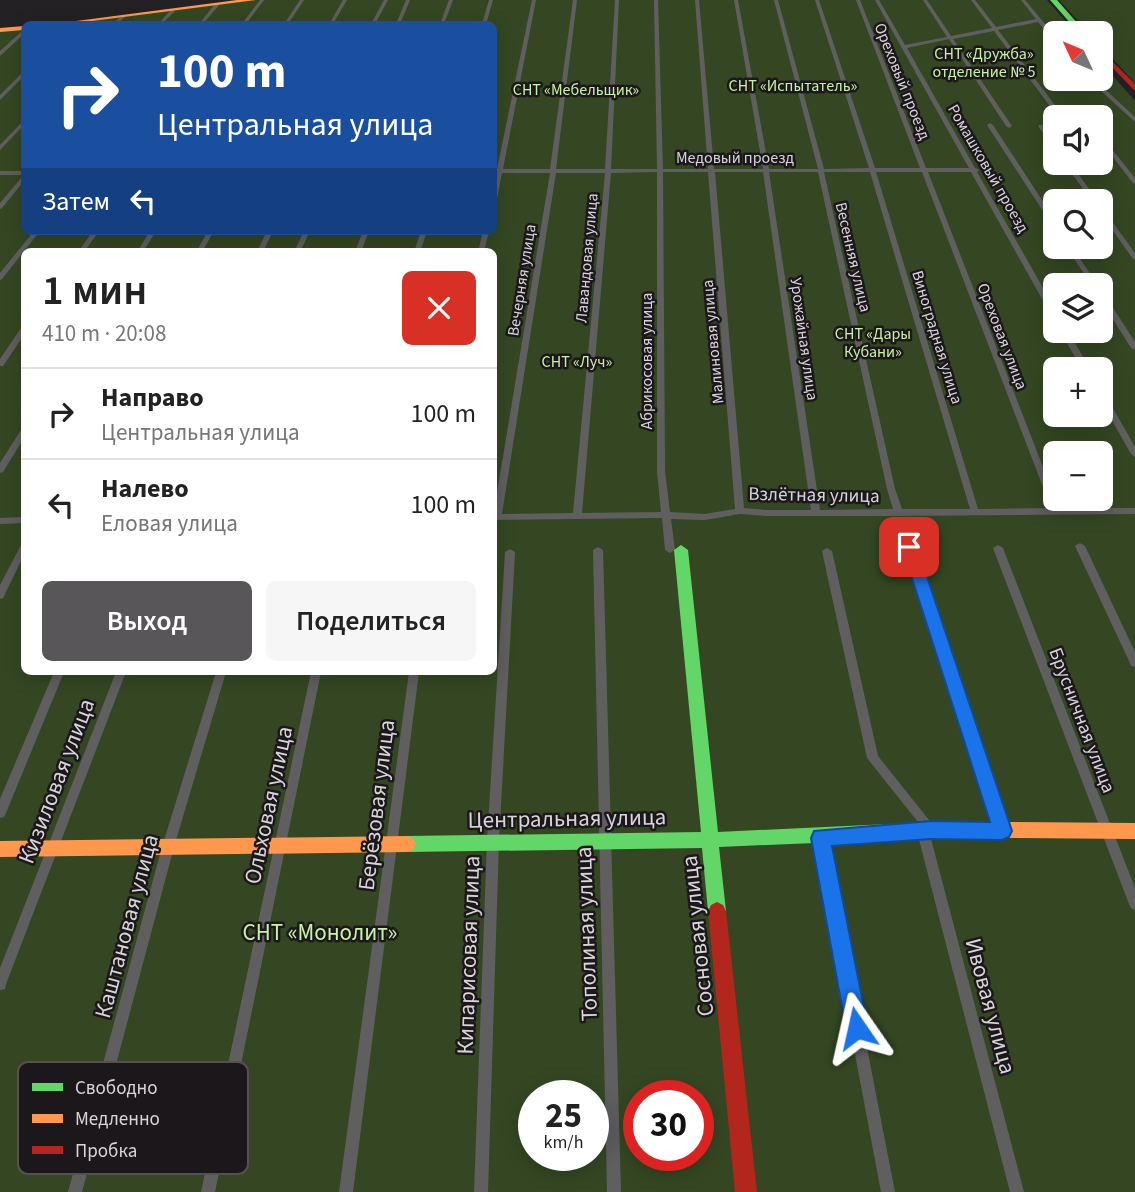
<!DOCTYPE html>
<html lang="ru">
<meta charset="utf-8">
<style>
body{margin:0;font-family:"Source Sans 3",sans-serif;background:#f6f6f6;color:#222;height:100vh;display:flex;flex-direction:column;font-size:26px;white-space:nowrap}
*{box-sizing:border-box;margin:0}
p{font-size:23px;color:#767676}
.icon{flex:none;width:38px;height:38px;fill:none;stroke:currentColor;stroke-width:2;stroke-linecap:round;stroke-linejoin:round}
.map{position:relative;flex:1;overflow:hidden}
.sheet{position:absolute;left:21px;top:248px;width:476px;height:427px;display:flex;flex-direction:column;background:#fff;border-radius:10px;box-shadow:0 4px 18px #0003}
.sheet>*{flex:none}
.banner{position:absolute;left:21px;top:21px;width:476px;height:214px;border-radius:10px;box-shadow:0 4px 18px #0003;background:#1a4fa0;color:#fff;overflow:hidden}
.needle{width:46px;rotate:314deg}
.fabs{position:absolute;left:1043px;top:21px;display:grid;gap:14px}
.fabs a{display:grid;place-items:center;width:70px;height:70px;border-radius:10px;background:#fff;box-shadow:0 4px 18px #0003;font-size:35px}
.speed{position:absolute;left:518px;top:1080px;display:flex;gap:14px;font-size:35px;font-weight:700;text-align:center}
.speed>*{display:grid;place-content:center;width:91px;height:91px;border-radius:50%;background:#fff;box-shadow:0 4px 18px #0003;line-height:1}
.speed small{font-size:18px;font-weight:400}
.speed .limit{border:10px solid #d22;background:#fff;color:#111}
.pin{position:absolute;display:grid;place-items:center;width:60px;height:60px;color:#fff;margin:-30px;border-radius:14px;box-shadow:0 4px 10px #0006}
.me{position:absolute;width:77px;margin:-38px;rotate:349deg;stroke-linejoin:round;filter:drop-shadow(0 0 5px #0008)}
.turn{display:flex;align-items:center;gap:24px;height:147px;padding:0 21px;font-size:32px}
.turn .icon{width:91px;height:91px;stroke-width:2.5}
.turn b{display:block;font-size:49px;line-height:60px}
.then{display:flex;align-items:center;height:66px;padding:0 21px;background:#0003;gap:14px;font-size:26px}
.round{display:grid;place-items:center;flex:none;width:74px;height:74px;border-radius:10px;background:#f6f6f6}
.head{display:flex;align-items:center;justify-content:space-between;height:119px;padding:0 21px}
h1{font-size:42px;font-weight:600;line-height:52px}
.primary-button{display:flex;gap:14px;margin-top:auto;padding:14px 21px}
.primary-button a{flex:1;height:80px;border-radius:10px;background:#585658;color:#fff;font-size:28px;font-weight:600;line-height:80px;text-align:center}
.primary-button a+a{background:#f6f6f6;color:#222}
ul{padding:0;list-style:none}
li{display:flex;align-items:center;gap:21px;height:91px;padding:0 21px;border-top:2px solid #e0e0e0}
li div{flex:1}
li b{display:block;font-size:26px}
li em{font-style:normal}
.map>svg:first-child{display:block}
.green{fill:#344722;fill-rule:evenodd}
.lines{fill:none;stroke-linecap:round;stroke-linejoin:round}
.street{fill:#605f60;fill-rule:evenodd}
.fast{fill:#63d668;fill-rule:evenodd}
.slow{fill:#ff974d;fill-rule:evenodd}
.jam{fill:#b3261e;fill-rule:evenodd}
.route{fill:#1a73e8;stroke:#114b97;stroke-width:2}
.labels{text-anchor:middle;stroke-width:5;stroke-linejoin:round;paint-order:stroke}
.far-park-label{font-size:16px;fill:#c9f3a4;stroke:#1b171b}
.far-street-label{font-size:16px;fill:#d8d5d8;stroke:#1b171b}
.street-label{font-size:19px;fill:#d8d5d8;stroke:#1b171b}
.near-street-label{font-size:23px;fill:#d8d5d8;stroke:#1b171b}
.near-park-label{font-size:23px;fill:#c9f3a4;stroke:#1b171b}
.key{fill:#1b171b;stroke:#545054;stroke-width:2}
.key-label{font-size:19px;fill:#d8d5d8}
</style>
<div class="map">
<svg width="1135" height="1192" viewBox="0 0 1135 1192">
<rect width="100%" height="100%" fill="#242124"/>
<path class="green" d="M253 0H1047L1076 33H1055V79H1101V62L1135 101V1192H0V30L24 28V231H494V24H56ZM1055 117H1101V163H1055ZM1055 201H1101V247H1055ZM24 252H494V672H24ZM1055 285H1101V331H1055ZM1055 369H1101V415H1055ZM1055 453H1101V499H1055ZM534 1096H593V1155H534ZM639 1096H698V1155H639Z
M1059 0H1135V83L1101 46V33H1089Z"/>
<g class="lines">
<path class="street" d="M260 0H264L246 24H242Z
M300 0H304L288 24H284Z
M343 0H347L333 24H329Z
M384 0H388L375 24H371Z
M406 0H410L400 24H396Z
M449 0H453L444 24H440Z
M489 0H493L486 24H482Z
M532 0H536L503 169H550L573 0H577L556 169H605L615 0H619L611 169H657L654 0H658L663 169H708L695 0H699L714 169H763L734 0H738L769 169H818L774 0H778L824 169 869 168 815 0H819L875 168H920L856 0H860L926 168H969L875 0H879L905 45 947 37 923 0H927L951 36 992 28 971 0H975L996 27 1036 19 1021 0H1025L1055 36V40H1053L1038 22 998 30 1064 117H1058L994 31 953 39 1012 126 1009 128 1006 126 949 39 907 48 975 168 979 170 977 172 1055 309V317L1051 315 971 172H928L1059 508H1135V514L899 516H766L740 514 705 520 671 519 675 550 670 553 665 550 662 518 494 520V511L550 173H502L497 199 494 201V186L496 173H494V169H497ZM657 172V471L661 512 582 513 611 173ZM663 172H708L735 509 705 514 670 512 665 471ZM715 172H763L811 510H766L744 508ZM769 172H818L887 489 893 509 820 510ZM824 172H870L970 509H902L895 489ZM876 172H922L1051 508 978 509ZM556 173H605L573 513 502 514Z
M215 4 219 5 203 24H199Z
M171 10 175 11 162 24H158Z
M121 16 125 17 117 24H113Z
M22 31H24V34L0 56V51Z
M22 73H24V76L0 100V95Z
M1088 79H1094L1135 117V122Z
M24 120V125L0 150V145Z
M990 123 993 125 1055 220V227L1052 225 987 125Z
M1039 125H1043L1055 142V148L1053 147 1038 126Z
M1101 137 1103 138 1135 178V184L1133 183 1101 142Z
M1064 163H1070L1098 201H1092Z
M0 171H24V175H0Z
M24 176V181L2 208 0 209V203L22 177Z
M1101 208 1103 209 1135 253V260L1133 259 1101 214Z
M34 231H40L2 279 0 280V273Z
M93 231H99L84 252H78Z
M150 231H156L143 252H137Z
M208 231H214L202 252H196Z
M267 231H273L263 252H257Z
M304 231H310L300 252H294Z
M363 231H369L361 252H355Z
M421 231H427L420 252H414Z
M483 231H489L484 252H478Z
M1066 247H1072L1098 285H1092Z
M1101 293 1105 295 1135 342V350L1131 348 1101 300Z
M21 328H24V335L3 366H0V359Z
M1060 331H1068L1090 369H1082Z
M1101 392 1105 394 1135 447V457L1131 454 1101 401Z
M24 429V438L3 472 0 473V463L21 430Z
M24 517V523L0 524V518Z
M1080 543 1085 546 1135 652V667L1131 666 1130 663 1075 546Z
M24 544V555L3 598 0 599V585L21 545Z
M909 544 914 547 1008 831 1006 835 1002 836 998 835 996 831 904 547Z
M998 545 1003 548 1135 888V910L1131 908 1129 904 993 548Z
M598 547 603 550 621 1192H607L593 550Z
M827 548 832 551 878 756 937 830 935 834 930 835 1024 1192H1010L917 832 919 828 922 827 867 758 822 551Z
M510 549 515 552 499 841 488 1192H474L487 841 505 552Z
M54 672H64L6 813 4 817 0 818V799Z
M116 672H126L6 984 5 989 0 990V968Z
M216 672H226L174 847 82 1192H68L162 847Z
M311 672H321L215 1192H201Z
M409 672H419L353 1192H339Z
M820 832 824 833 826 837 895 1192H881L814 837 816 833Z"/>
<path class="fast" d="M1050 0H1057L1086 33H1079Z
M681 545 688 550 718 832 931 822H1012L1018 824 1020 830 1018 836 1012 838H931L719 847 726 911 723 917 717 920 711 917 708 911 702 848 407 852 401 850 398 844 401 838 407 836 701 832 674 550Z"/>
<path class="slow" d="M237 0H256L69 24H53Z
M24 26V30L0 32V28Z
M1012 822 1135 823V839L1012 838 1006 836 1004 830 1006 824Z
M407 836 413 838 416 844 413 850 407 852 0 857V841Z"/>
<path class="jam" d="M1101 50 1135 84V91L1101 56Z
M717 902 723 905 726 911 757 1192H735L708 911 711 905Z"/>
</g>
<path class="route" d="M909 542 917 547 1012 831 1009 837 1002 840 931 839 832 846 868 1028 865 1036 857 1039 849 1036 846 1028 811 838 814 831 931 821 990 822 902 547Z"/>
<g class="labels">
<g class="far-park-label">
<text x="984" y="59">СНТ «Дружба»<tspan x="984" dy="18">отделение № 5</tspan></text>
<text x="793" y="91">СНТ «Испытатель»</text>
<text x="576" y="95">СНТ «Мебельщик»</text>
<text x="873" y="339">СНТ «Дары<tspan x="873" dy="18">Кубани»</tspan></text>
<text x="577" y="367">СНТ «Луч»</text>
</g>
<g class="far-street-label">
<text transform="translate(903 81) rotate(68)" y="6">Ореховый проезд</text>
<text x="735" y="163">Медовый проезд</text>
<text transform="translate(989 168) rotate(60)" y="6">Ромашковый проезд</text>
<text transform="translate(854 257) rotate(77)" y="6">Весенняя улица</text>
<text transform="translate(586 258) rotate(-85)" y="6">Лавандовая улица</text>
<text transform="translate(521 280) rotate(-81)" y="6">Вечерняя улица</text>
<text transform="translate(1003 336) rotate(69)" y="6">Ореховая улица</text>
<text transform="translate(938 337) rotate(73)" y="6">Виноградная улица</text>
<text transform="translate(805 339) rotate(82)" y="6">Урожайная улица</text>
<text transform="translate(712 342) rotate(-95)" y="6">Малиновая улица</text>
<text transform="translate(646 361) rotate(-90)" y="6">Абрикосовая улица</text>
</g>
<g class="street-label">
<text transform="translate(814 494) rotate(1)" y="7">Взлётная улица</text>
<text transform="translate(1083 720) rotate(69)" y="7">Брусничная улица</text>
</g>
<g class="near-street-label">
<text transform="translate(56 781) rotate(-69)" y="8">Кизиловая улица</text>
<text transform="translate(268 805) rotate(-78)" y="8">Ольховая улица</text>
<text transform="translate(376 805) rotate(-83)" y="8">Берёзовая улица</text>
<text transform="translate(567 818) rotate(-1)" y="8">Центральная улица</text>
<text transform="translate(126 926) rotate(-75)" y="8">Каштановая улица</text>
<text transform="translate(586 934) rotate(-92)" y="8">Тополиная улица</text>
<text transform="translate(697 936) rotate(-96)" y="8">Сосновая улица</text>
<text transform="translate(468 955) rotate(-88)" y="8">Кипарисовая улица</text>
<text transform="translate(991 1006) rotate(75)" y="8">Ивовая улица</text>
</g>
<g class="near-park-label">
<text x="320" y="940">СНТ «Монолит»</text>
</g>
</g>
<rect x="18" y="1062" width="230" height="112" rx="10" class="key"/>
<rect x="32" y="1083" width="31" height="8" fill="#63d668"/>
<rect x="32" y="1114" width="31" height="9" fill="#ff974d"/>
<rect x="32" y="1146" width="31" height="8" fill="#b3261e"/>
<g class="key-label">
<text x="75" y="1094">Свободно</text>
<text x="75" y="1125">Медленно</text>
<text x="75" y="1157">Пробка</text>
</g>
</svg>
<div class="fabs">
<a><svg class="needle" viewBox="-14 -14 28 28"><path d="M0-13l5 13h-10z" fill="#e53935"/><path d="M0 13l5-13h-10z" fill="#767676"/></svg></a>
<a><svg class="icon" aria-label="sound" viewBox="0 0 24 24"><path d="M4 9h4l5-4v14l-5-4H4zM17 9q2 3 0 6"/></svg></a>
<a><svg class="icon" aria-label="search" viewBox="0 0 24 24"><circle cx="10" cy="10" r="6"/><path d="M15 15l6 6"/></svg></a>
<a><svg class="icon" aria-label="layers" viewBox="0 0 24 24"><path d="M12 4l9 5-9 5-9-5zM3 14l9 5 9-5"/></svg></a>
<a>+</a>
<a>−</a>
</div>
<div class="speed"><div>25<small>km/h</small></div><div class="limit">30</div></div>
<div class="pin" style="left:909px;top:547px;background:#d93025"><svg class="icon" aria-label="arrive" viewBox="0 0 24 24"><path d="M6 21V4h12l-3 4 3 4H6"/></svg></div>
<svg class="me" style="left:857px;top:1028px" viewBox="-20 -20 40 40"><path d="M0-17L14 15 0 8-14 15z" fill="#1a73e8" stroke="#fff" stroke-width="4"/></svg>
<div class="banner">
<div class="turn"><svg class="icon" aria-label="right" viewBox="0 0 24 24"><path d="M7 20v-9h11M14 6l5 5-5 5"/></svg><div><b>100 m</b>Центральная улица</div></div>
<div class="then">Затем<svg class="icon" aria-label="left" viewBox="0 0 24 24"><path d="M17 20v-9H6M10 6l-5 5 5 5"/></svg></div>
</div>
<section class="sheet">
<div class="head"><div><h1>1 мин</h1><p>410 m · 20:08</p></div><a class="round" style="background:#d93025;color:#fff"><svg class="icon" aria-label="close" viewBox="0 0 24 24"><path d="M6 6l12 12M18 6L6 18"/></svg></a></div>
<ul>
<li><svg class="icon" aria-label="right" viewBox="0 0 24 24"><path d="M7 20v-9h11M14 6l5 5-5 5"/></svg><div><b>Направо</b><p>Центральная улица</p></div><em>100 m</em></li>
<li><svg class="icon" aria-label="left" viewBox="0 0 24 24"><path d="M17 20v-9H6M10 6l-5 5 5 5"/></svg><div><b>Налево</b><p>Еловая улица</p></div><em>100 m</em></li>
</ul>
<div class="primary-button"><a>Выход</a><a>Поделиться</a></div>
</section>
</div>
